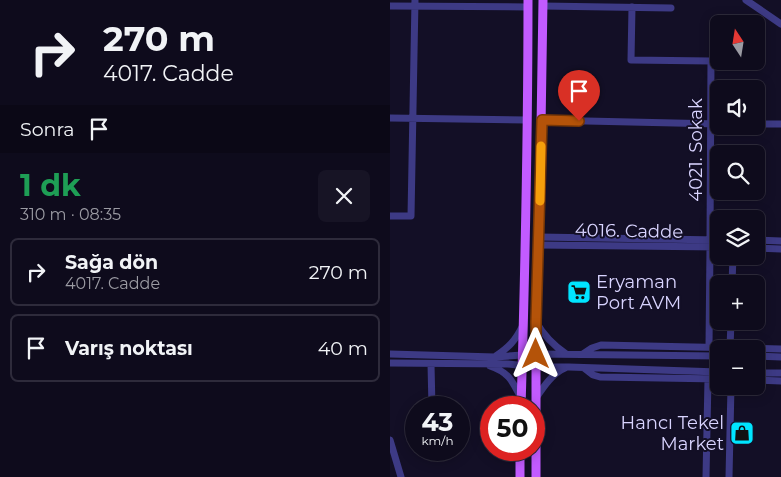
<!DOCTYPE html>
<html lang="tr">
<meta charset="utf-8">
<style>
body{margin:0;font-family:Montserrat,sans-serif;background:#171425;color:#f1f3f6;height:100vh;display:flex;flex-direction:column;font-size:19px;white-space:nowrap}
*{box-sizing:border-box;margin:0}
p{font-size:16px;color:#9b9ba3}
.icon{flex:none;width:28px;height:28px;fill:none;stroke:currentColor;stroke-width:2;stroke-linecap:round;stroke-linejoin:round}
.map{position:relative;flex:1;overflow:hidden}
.sheet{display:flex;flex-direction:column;background:#0e0b1c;width:390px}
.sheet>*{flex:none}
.banner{background:#0e0b1c;color:#f1f3f6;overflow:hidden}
.needle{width:32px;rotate:348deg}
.controls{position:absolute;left:320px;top:15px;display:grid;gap:10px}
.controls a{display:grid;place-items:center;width:55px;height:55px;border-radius:8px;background:#0e0b1c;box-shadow:0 2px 12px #0003,0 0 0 1px #2e2b3b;font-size:25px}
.speed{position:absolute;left:15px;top:396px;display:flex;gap:10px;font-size:25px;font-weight:700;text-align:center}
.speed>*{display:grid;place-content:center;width:65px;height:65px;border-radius:50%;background:#0e0b1c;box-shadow:0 2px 12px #0003,0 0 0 1px #2e2b3b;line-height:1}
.speed small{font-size:12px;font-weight:400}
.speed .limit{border:8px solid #d22;background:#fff;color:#111}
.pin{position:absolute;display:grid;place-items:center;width:42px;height:42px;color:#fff;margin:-51px -21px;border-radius:50% 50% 50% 0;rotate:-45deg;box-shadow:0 0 5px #0007}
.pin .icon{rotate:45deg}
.me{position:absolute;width:55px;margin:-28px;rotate:0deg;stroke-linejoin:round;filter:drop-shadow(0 0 4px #0008)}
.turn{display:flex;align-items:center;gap:18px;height:105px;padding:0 20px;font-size:22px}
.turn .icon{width:65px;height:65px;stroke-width:2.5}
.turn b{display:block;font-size:35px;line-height:42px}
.then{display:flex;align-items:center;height:48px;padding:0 20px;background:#0003;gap:10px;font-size:19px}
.round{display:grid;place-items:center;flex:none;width:52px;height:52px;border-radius:8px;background:#171425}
.summary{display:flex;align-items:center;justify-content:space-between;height:85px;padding:0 20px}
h1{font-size:30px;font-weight:700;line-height:38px;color:#1e9e55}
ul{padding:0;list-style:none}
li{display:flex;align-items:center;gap:15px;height:68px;margin:0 10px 8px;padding:0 10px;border:2px solid #2e2b3b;border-radius:8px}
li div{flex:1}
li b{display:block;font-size:19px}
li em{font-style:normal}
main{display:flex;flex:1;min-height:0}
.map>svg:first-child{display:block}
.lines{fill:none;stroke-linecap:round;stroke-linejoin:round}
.minor{stroke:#3d3a85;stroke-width:7}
.major{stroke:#c25bff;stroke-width:9}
.route-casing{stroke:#753606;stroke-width:12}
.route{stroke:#b45309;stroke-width:9}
.slow{stroke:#f59e0b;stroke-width:9}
.labels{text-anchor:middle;stroke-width:4;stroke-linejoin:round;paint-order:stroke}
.street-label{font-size:18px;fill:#d9d4ff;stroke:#130f26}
.poi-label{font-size:18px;fill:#d9d4ff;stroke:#130f26;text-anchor:start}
</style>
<main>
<section class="sheet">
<div class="banner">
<div class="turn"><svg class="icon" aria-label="right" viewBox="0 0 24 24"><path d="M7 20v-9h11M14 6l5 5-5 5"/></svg><div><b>270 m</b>4017. Cadde</div></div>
<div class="then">Sonra<svg class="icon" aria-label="arrive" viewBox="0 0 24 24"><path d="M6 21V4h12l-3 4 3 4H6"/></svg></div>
</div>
<div class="summary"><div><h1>1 dk</h1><p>310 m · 08:35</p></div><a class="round"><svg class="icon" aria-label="close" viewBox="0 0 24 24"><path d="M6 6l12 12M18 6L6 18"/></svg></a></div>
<ul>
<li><svg class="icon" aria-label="right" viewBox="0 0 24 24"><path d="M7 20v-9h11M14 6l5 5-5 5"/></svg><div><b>Sağa dön</b><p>4017. Cadde</p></div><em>270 m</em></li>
<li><svg class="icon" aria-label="arrive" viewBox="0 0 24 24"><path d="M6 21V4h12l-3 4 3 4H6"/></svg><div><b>Varış noktası</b></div><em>40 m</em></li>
</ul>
</section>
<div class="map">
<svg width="391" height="477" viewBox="0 0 391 477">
<rect width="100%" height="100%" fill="#130f26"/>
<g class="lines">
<path class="minor" d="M356 0 391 24
M0 6 138 7
M153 6 281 8
M242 7 241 60 321 61 320 240
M0 118 137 120
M152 120 329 124
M366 124H391
M0 216H21L25 0
M149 237 329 240
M366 240 391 241
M148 245 329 247
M366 248 391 249
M342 284 343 256
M146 322C154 336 163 345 176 354
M319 347 320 247
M340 348 341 321
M0 354 105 357 146 354 329 356
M193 354 202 348 211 345 391 349
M106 356C119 347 125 341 132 327
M366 356 391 357
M0 363 118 364 146 367H179L329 372
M41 364 42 408
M100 366C118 372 122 380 130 396
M194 368 203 375 210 377 329 379
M366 373H391
M366 380 391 381
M146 398C154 386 163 373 175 368
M0 440 11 477
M316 477 318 379
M339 477 341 386"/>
<path class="major" d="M131 408C135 272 138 136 138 0
M130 477V450
M146 477V322L150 191 153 0"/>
</g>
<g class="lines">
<g class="route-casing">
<path id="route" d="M146 354V322L152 120 189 121"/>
</g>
<use href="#route" class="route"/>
<path class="slow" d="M150 201 151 146"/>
</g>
<defs>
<g id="supermarket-square" transform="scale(1.25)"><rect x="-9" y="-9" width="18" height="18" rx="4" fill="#00e5ff" stroke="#130f26"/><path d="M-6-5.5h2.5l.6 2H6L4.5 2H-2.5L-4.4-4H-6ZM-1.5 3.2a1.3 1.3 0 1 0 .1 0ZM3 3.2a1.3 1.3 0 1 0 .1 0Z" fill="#111"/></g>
<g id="shop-square" transform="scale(1.25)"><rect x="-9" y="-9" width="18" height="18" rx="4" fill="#00e5ff" stroke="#130f26"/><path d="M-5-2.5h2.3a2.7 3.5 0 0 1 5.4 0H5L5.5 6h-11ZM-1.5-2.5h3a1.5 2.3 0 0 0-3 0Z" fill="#111"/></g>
</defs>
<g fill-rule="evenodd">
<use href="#supermarket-square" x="189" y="292"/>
<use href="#shop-square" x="352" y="433"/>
</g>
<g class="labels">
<g class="street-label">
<text transform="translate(306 150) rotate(-90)" y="6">4021. Sokak</text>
<text transform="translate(239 231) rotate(1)" y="6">4016. Cadde</text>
</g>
<g class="poi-label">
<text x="206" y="288">Eryaman<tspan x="206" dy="21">Port AVM</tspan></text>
<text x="334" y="429" text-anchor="end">Hancı Tekel<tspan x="334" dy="21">Market</tspan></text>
</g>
</g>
</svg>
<div class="controls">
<a><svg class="needle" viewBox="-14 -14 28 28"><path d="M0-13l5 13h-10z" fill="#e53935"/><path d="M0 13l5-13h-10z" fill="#9b9ba3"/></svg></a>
<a><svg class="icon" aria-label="sound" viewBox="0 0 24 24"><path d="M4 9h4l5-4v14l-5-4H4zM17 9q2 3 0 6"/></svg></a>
<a><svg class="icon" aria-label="search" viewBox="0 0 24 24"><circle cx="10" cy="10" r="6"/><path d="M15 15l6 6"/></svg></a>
<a><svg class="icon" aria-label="layers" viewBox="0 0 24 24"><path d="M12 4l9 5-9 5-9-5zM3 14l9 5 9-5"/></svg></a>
<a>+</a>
<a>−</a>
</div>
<div class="speed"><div>43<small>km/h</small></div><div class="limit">50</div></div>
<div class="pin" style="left:189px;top:121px;background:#d93025"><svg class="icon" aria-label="arrive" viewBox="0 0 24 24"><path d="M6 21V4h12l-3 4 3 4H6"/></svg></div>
<svg class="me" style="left:146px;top:354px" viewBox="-20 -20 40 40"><path d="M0-17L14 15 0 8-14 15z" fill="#b45309" stroke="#fff" stroke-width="4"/></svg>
</div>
</main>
